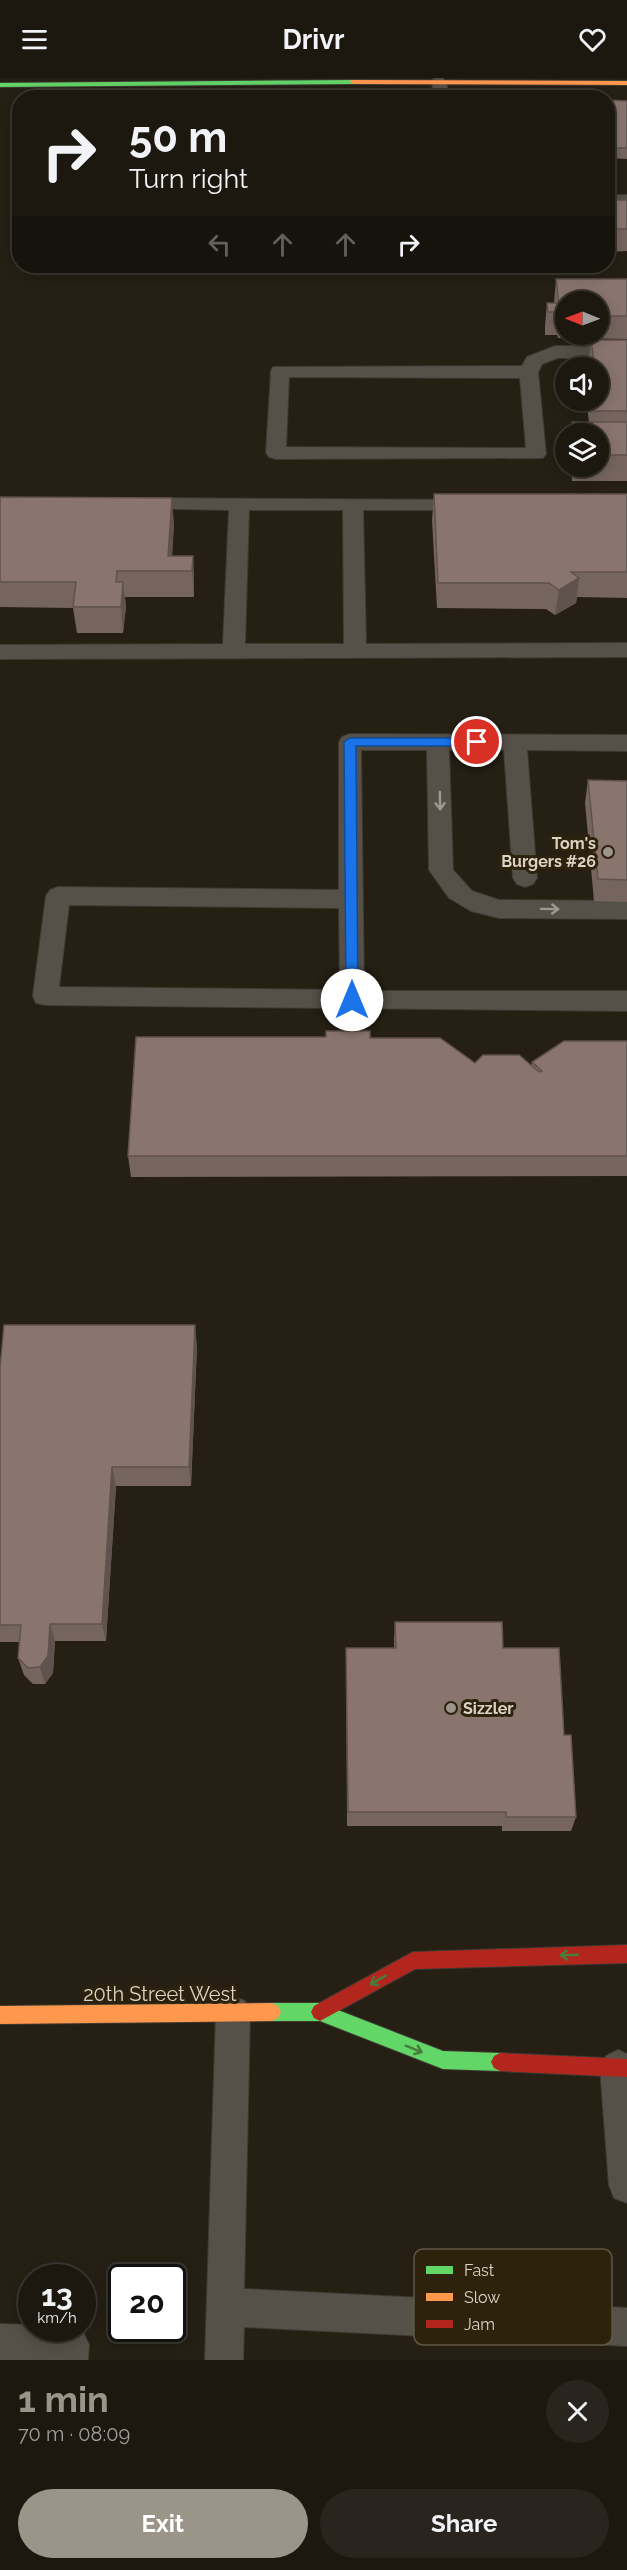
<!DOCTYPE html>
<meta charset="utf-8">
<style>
body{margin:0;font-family:Raleway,sans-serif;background:#29241d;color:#f1f3f6;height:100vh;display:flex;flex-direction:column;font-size:22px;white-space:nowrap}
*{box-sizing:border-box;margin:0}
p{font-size:20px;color:#a09f9e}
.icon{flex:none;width:33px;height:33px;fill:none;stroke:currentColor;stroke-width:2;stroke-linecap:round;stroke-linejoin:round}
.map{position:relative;height:2282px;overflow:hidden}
.side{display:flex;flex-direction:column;background:#1c170f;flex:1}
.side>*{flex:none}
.hud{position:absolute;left:12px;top:12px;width:603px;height:183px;border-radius:24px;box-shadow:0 3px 15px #0003,0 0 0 2px #3a362f;background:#1c170f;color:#f1f3f6;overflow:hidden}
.needle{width:39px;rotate:271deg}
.fabs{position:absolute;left:555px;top:213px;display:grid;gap:12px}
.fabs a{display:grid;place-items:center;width:54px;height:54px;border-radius:50%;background:#1c170f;box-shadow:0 3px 15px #0003,0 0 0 2px #3a362f;font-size:30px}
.speed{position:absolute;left:18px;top:2186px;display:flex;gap:12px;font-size:30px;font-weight:700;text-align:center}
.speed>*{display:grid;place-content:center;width:78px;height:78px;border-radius:50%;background:#1c170f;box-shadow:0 3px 15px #0003,0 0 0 2px #3a362f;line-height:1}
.speed small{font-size:15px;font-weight:400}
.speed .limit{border:3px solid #111;border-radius:9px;background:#fff;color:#111}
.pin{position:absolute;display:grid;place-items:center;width:51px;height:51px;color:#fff;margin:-26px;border:3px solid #fff;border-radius:50%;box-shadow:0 2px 6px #0007}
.me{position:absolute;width:66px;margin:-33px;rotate:0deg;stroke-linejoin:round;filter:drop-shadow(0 0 4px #0008)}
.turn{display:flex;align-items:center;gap:21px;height:126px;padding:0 18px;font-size:27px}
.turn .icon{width:78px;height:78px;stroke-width:2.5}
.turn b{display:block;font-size:42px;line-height:51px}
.lanes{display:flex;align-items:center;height:57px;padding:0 18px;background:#0003;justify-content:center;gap:30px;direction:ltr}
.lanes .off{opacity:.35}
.round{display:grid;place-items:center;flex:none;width:63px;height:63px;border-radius:32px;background:#29241d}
.overview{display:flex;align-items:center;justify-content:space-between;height:102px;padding:0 18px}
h1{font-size:36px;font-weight:700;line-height:45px;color:#9b9488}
.action{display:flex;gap:12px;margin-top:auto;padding:12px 18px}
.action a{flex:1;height:69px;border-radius:36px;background:#9b9488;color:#fff;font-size:24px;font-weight:700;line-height:69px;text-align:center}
.action a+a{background:#29241d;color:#f1f3f6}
header{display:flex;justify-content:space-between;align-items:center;height:78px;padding:0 18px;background:#1c170f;font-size:27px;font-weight:700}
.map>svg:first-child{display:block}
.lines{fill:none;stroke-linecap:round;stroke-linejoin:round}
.lane-casing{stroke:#3f3a32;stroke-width:2}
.fast-casing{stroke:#3f3a32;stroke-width:2}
.slow-casing{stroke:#3f3a32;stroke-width:2}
.jam-casing{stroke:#3f3a32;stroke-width:2}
.lane{fill:#555149;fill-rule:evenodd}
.fast{fill:#63d668;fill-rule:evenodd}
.slow{fill:#ff974d;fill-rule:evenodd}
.jam{fill:#b3261e;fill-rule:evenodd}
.wall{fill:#76655f;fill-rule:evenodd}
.shaded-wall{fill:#60524d}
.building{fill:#89756e;stroke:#60524d;stroke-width:1.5}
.oneway{stroke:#9f988e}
.oneway2{stroke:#487c3a}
.route{fill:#1a73e8;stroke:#114b97;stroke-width:1.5}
.poi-dot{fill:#9b9488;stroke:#2d220c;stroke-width:2}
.labels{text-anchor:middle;stroke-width:6;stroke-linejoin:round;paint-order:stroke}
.poi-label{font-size:16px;font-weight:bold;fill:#dbd3c6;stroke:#2d220c;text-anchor:end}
.near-street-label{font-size:20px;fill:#dbd3c6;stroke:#2d220c}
.key{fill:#2d220c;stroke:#615744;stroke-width:1.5}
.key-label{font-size:16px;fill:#dbd3c6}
</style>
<header><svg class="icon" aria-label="menu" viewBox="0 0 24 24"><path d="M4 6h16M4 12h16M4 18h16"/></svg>Drivr<svg class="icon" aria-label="heart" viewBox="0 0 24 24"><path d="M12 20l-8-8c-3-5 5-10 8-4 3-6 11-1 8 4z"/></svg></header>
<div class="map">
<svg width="627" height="2282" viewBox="0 0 627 2282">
<rect width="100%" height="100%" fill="#251f14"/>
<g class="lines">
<g class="lane-casing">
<path id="lane" d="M442 0 447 4 448 20H432L433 1Z
M608 117H627V127H608Z
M555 268H627V280H558L542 286 538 294 546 376 543 380 276 381 269 379 266 375 271 293 273 289 522 288 527 279ZM289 299 520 300 526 370 286 369Z
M136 420 477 422 480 426 477 430 470 432H363L366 566 627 565V579L0 581V567L223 566 229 432 129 430 126 426 129 422ZM249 432H343L344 566H245Z
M350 656 627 657V673L527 672 537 800 533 806 525 809 517 806 513 800 504 672H449L453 792 472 813 499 822 627 823V841L499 840 471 833 449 820 429 792 427 672H361L364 913H627V933L45 927 36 925 33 918 46 818 50 812 58 809 339 812V664L342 659ZM69 827 339 830 340 912 59 909Z
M233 1918 245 1923 250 1935 244 2211 627 2230V2268L244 2249 243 2282H205L216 1935 221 1923Z
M618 1972 627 1976V2125L614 2120 609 2107 600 1990 606 1978Z
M0 2246 32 2247V2250H75L83 2254 89 2267 88 2282H0Z"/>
</g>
<g class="fast-casing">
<path id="fast" d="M357 2 358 4 354 6 0 9V5Z
M272 1925H320L443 1973 500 1975 506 1978 509 1984 506 1990 500 1993 443 1991 320 1943H272L266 1940 263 1934 266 1928Z"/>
</g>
<g class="slow-casing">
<path id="slow" d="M351 2 627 3V7L354 6 350 4Z
M272 1925 278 1928 281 1934 278 1940 272 1943 0 1946V1928Z"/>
</g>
<g class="jam-casing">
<path id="jam" d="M627 1867V1885L415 1891 320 1943 314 1940 311 1934 314 1928 413 1874Z
M500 1975 627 1981V1999L500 1993 494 1990 491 1984 494 1978Z"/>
</g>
<use href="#lane" class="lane"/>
<use href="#fast" class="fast"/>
<use href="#slow" class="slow"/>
<use href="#jam" class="jam"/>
</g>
<path class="wall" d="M608 22 627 23V81L608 80Z
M608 122H627V173L608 174Z
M556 201H627V261L558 260 557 257H545V248L547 225H554ZM566 224H598V256H566Z
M591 262H627V403H572L571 388H598V356H571L572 344H589L586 322H598V290H588V288Z
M434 416H627V520L577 519 576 525 555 537 546 531 437 530 432 442Z
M0 419 174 445 172 478H193L194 504V519H125L126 529 123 555H77L73 530 0 529Z
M588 702 627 703V824L594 823 585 725Z
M370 960 475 985 531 988 532 984 627 963V1098L131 1099 128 1078Z
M197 1268 191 1408H116L106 1563H55L53 1595 45 1606H33L24 1597 18 1580 20 1564H0V1290Z
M395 1544 503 1570 564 1657 576 1739 571 1753H502V1748H347L346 1570H394V1561Z"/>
<path class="shaded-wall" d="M172 420 174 445 171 493 168 478Z
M193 478 194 504V519L192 493Z
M579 500 576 525 555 537 559 512Z
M123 504 126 529 123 555 121 529Z
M195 1247 197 1268 191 1408 189 1389Z
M112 1389 116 1408 106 1563 102 1546Z
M50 1546 55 1563 53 1595 45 1606 40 1589Z"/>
<path class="building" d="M49 11H194V20H48Z
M608 22 627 23V70H608Z
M608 122H627V151H608Z
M556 201H627V238H598V224H566V237H560V234H548L547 225H559Z
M591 262H627V333H595L593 322H598V290H595Z
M572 344H627V377H598V356H573Z
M434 416H627V494H571L579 500 559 512 549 505H438Z
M0 419 172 420 168 478H193L192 493H117L116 504H123L121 529H73L76 504H0Z
M588 702 627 703V802L598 801Z
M326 953H370V960H440L475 985 483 977H519L539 994 542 993 532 984 564 963H627V1078H128L136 959H326Z
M4 1247H195L189 1389H112L102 1546H50L48 1578 40 1589 28 1590 18 1580 21 1547H0V1290Z
M395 1544H502L503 1570H559L564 1657H571L576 1739H506V1734H348L346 1570H396Z"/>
<defs><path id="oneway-shaft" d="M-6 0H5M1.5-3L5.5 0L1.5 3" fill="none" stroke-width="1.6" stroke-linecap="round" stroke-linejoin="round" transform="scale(1.5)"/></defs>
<g class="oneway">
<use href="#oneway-shaft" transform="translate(440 723) rotate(89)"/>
<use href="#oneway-shaft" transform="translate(550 831) rotate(1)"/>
</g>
<g class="oneway2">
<use href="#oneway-shaft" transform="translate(569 1877) rotate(178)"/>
<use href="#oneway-shaft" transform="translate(378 1902) rotate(151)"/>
<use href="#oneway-shaft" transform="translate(414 1971) rotate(22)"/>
</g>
<path class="route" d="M350 660H477L483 664 477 668H356L358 922 352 927 346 922 344 664Z"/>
<g class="poi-dot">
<circle cx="608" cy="774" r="6"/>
<circle cx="451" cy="1630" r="6"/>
</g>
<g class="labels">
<g class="poi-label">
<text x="596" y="771">Tom's<tspan x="596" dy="18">Burgers #26</tspan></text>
<text x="463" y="1636" text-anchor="start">Sizzler</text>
</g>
<g class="near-street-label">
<text x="160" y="1923">20th Street West</text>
</g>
</g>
<rect x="414" y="2171" width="198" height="96" rx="9" class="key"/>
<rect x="426" y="2188" width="27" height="8" fill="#63d668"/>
<rect x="426" y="2215" width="27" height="8" fill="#ff974d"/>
<rect x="426" y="2242" width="27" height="8" fill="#b3261e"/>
<g class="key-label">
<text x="464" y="2198">Fast</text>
<text x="464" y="2225">Slow</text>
<text x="464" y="2252">Jam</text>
</g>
</svg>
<div class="fabs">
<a><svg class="needle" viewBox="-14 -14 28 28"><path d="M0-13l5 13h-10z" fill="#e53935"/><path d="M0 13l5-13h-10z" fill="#a09f9e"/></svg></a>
<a><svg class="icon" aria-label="sound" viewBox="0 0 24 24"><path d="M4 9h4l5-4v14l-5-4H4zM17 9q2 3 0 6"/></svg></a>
<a><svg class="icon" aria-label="layers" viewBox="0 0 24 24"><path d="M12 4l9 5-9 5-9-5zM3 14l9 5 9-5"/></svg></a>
</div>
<div class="speed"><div>13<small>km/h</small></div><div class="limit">20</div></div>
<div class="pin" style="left:477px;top:664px;background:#d93025"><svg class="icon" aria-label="arrive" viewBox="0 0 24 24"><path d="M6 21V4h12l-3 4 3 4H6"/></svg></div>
<svg class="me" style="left:352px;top:922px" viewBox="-20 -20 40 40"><circle r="19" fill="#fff"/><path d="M0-13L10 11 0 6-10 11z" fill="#1a73e8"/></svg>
<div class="hud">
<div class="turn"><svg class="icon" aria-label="right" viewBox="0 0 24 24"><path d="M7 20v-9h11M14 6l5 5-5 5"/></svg><div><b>50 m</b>Turn right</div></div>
<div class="lanes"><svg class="icon off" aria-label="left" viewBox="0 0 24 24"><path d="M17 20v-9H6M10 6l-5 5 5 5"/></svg><svg class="icon off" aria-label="ahead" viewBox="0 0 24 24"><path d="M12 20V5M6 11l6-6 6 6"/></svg><svg class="icon off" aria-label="ahead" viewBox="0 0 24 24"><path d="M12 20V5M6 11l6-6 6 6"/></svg><svg class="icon" aria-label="right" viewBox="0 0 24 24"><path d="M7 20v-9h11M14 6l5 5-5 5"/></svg></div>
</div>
</div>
<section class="side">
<div class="overview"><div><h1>1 min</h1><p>70 m · 08:09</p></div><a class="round"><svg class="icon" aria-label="close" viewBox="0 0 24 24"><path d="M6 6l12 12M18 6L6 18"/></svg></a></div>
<div class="action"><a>Exit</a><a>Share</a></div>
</section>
